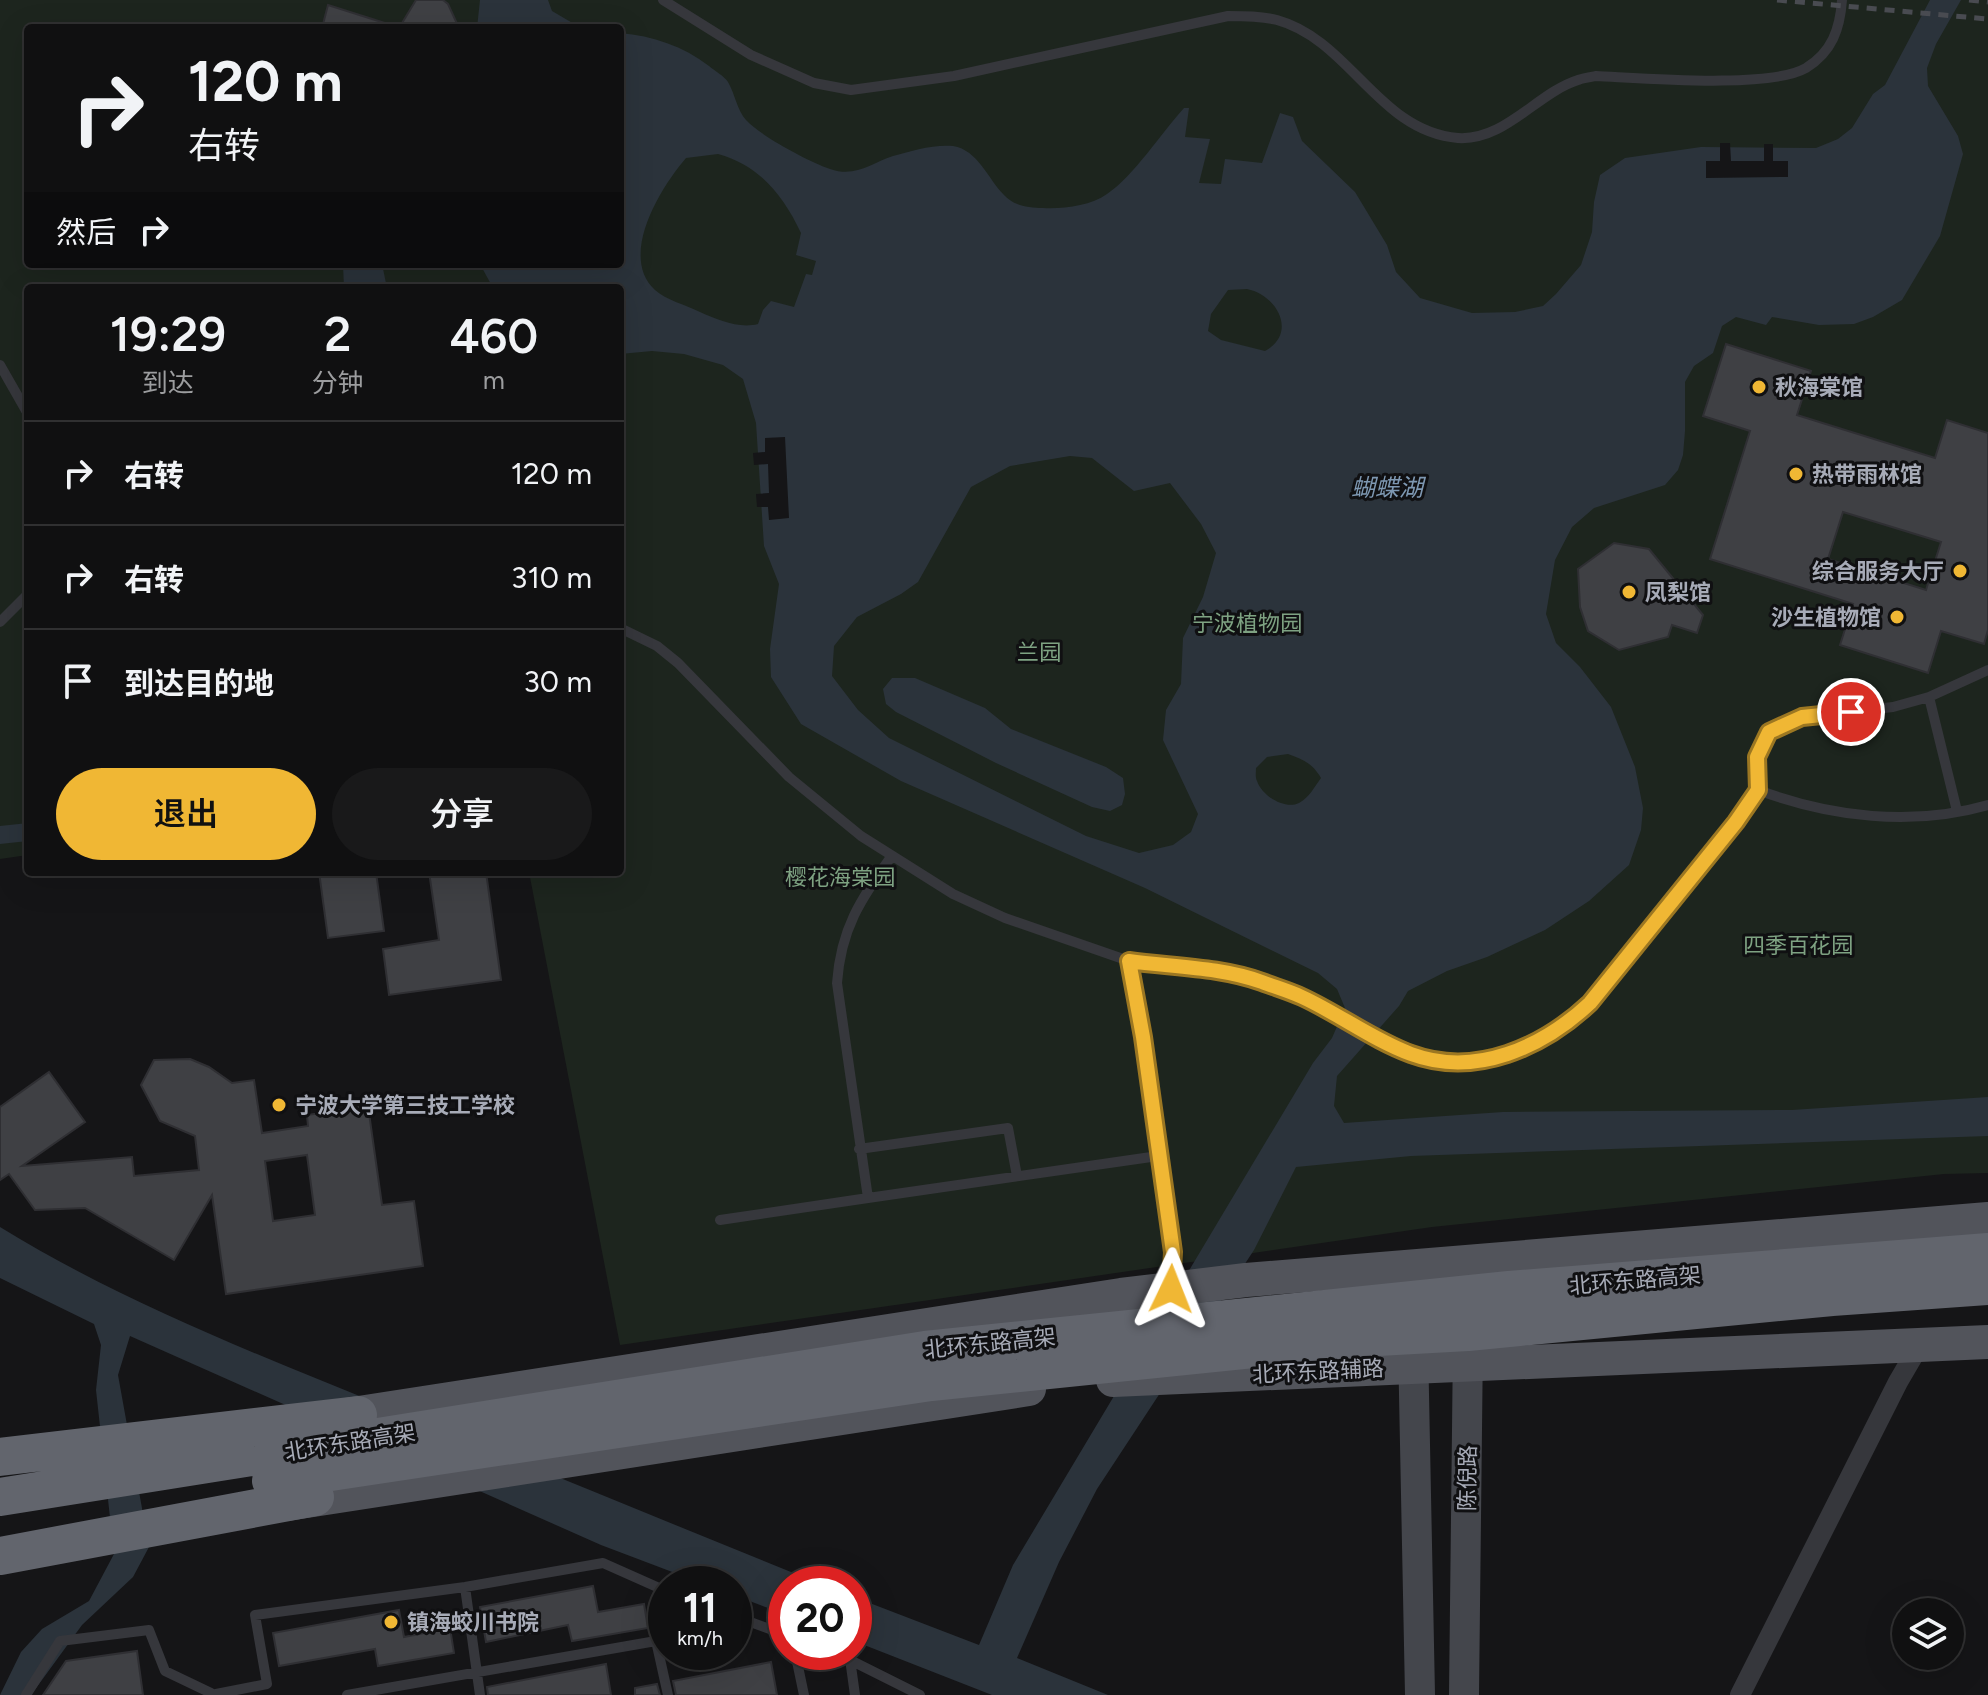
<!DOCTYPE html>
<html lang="zh">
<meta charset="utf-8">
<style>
body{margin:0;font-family:Figtree,"Noto Sans SC",sans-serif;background:#19191a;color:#f1f3f6;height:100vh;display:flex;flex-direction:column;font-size:30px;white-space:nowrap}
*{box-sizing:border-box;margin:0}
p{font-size:26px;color:#9c9d9f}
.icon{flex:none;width:44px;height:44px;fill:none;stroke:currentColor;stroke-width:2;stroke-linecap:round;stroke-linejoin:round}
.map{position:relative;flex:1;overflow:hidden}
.drawer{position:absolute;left:24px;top:284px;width:600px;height:592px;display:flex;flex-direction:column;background:#101011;border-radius:8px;box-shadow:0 8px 32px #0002,0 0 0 2px #303031}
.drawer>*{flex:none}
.guide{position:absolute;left:24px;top:24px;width:600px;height:244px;border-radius:8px;box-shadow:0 8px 32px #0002,0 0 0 2px #303031;background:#101011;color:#f1f3f6;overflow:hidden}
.controls{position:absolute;left:1892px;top:1598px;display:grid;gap:16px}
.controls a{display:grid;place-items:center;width:72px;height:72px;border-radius:50%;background:#101011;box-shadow:0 8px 32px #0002,0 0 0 2px #303031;font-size:40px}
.speed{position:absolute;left:648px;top:1566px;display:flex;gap:16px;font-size:40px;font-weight:700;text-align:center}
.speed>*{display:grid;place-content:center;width:104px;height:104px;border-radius:50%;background:#101011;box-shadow:0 8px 32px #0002,0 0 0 2px #303031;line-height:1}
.speed small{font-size:20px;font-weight:400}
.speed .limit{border:12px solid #d22;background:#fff;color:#111}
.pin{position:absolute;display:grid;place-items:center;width:68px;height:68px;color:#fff;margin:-34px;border:4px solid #fff;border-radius:50%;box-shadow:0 2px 8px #0007}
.me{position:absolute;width:88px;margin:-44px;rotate:2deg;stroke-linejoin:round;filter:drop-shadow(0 0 6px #0008)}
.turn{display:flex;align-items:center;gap:28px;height:168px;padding:0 32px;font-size:36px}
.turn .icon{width:104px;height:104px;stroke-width:2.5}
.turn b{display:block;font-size:56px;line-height:68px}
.then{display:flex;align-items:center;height:76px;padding:0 32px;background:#0003;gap:16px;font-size:30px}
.eta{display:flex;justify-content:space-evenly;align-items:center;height:136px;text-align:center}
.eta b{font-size:48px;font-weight:600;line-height:56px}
.button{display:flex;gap:16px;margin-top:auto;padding:16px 32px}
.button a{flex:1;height:92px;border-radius:48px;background:#f0b734;color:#111;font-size:32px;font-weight:600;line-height:92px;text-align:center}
.button a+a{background:#19191a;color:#f1f3f6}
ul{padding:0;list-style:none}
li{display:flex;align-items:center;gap:24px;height:104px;padding:0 32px;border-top:2px solid #303031}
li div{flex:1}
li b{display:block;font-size:30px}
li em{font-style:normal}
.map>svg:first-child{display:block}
.green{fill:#1d251e;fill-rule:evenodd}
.water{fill:#2b333b;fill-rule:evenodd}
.pier{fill:#151517}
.building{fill:#3f4044;stroke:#2f2f33;stroke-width:2;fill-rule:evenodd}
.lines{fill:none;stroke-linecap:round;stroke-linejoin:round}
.lane{stroke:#36373c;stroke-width:10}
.street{stroke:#36373c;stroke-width:20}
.secondary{stroke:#44464c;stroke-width:30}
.primary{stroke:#52545b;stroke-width:34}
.highway{stroke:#62656d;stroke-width:38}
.rail{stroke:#494b51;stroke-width:5;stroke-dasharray:10 8;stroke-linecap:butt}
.route-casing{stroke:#9c7722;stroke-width:20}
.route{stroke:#f0b734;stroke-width:14}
.poi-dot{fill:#f0b734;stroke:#101012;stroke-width:3}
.labels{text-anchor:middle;stroke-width:6;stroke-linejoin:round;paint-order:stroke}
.poi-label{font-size:22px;font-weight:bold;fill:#a7abb7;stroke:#101012;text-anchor:start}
.park-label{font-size:22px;fill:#7ea282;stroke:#101012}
.street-label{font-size:22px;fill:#a7abb7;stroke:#101012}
.water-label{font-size:24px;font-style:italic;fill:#7e98b2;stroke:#101012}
</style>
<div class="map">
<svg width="1988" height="1695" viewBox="0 0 1988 1695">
<rect width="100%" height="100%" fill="#151517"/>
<path class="green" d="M0 0H1988V1173L1944 1174 1432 1227 620 1345 529 872H620V288H28V855L0 859ZM28 28H620V264H28Z"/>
<path class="water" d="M480 0H548L552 11 581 28H477Z
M1930 0H1961L1936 44 1927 68 1928 86 1958 136 1963 154 1940 236 1902 300 1873 317 1854 324 1819 325 1772 317 1766 325 1736 317 1722 326 1713 353 1694 366 1685 382V431L1683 455 1678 470 1665 485 1594 508 1572 527 1555 560 1546 614 1556 643 1580 667 1611 707 1635 767 1643 808 1641 830 1629 865 1589 901 1545 930 1487 957 1447 971 1408 991 1399 1006 1337 1076 1334 1106 1344 1123 1503 1112 1792 1110 1988 1097V1136L1411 1156 1296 1167 1254 1250 1097 1489 1059 1562 1017 1658 1108 1695H992L854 1641V1597L979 1645 1013 1565 1313 1063 1332 1038 1345 1008 1337 989 1318 973 1145 888 901 781 801 724 771 677 770 649 779 584 764 546 756 423 743 379 723 365 684 354 652 351 620 354V288H493L480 264H620V33C653 36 683 46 709 66 715 71 724 76 728 82 735 94 737 110 746 120 762 137 808 161 830 169 856 178 871 163 893 156 910 151 935 144 953 146 978 150 988 179 1004 195 1014 206 1029 208 1043 208 1063 209 1090 206 1107 194 1134 176 1161 133 1184 108H1189L1185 137 1210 139 1199 183 1221 184 1225 159 1262 163 1280 113 1293 117 1302 141 1355 192 1387 245 1396 272 1420 298 1472 313 1515 312 1543 306 1556 294 1581 265 1592 232 1594 202 1600 175 1625 158 1701 147 1816 148 1838 139 1852 128 1873 94 1885 85ZM718 154C759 165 783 195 801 233L796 255 816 261 812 275 806 274 794 307 771 301 763 310 758 324C739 329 718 320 700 312 686 305 666 300 655 290 618 256 661 187 686 158ZM1247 289C1277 295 1298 333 1265 351L1221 340 1208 331 1211 314 1228 290ZM1070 456 1092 458 1134 491 1170 483 1201 524 1216 553 1203 597 1183 638 1181 684 1166 710 1163 740 1198 814 1191 832 1173 845 1139 853 1086 836 889 738 858 710 832 676 834 646 857 617 901 594 918 582 971 487 1010 466ZM1288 754C1303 759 1313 764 1321 778 1315 786 1309 798 1299 803 1285 810 1262 796 1257 781 1255 777 1256 772 1256 768L1267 757Z
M343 264H382L387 288H344Z
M892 678H915L985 708 1011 729 1106 767 1123 778 1125 794 1122 805 1110 811 1092 807 996 763 896 712 886 704 883 689Z
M28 823V841L0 844V826Z
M0 1227C122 1302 256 1354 389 1408 532 1467 676 1525 820 1584H786V1615L734 1595V1584H704L601 1545 130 1336 118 1375 149 1547 133 1577 82 1625 31 1695H0L21 1652 42 1629 89 1601 114 1554 96 1390 101 1345 94 1324 0 1278Z"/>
<path class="pier" d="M1720 143H1730L1731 161H1764V144H1773V161H1788V177L1706 178V161H1720Z
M785 437 789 518 769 520 768 507H757L756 494 769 493 768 464 754 465 753 453 765 452V438Z"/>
<path class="building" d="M416 0H443L448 4 459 28H399Z
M328 5 391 25 390 28H322Z
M1726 344 1811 371 1797 415 1935 458 1947 420 1988 433V630L1984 644 1941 631 1928 673 1840 645 1853 604 1710 559 1750 431 1703 416ZM1843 512 1941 542 1926 590 1828 559Z
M1614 543 1649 549 1703 615 1697 633 1672 625 1668 637 1619 650 1588 631 1580 607 1578 569Z
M319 872H376L384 931 328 938Z
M429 872H486L501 980 389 995 383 949 439 940Z
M190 1059 209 1067 232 1083 254 1080 262 1133 308 1126 307 1115 368 1106 382 1205 414 1201 423 1266 226 1294 212 1195 174 1260 85 1208 35 1210 9 1174 0 1180V1107L49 1072 85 1122 22 1166 132 1157 134 1176 199 1170 195 1136 160 1121 141 1085 154 1060ZM307 1155 315 1215 273 1221 265 1161Z
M593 1586 598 1612 644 1604 648 1628 572 1641 568 1625 486 1642 480 1607Z
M399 1610 404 1637 450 1628 454 1653 378 1666 375 1649 279 1666 273 1633Z
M137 1651 143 1695H43L66 1661Z
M771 1662 777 1695H676L673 1681Z
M606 1664 611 1695H488L487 1687Z
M657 1684 660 1695H635V1688Z"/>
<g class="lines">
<path class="lane" d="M663 0 751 55 814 83 851 90 954 76 1228 16C1245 16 1261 16 1277 20 1350 40 1379 132 1458 138 1505 141 1537 93 1578 80 1583 78 1590 77 1596 76 1641 78 1770 89 1806 68 1832 52 1840 29 1842 0
M0 365 28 414
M0 622 28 594
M620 628 657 646 678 663 789 777 861 836 953 894 1005 918 1129 961 1244 976 1303 997 1413 1055 1449 1061H1488L1524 1048 1547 1038 1569 1023 1590 1003 1736 822 1758 790 1757 757 1769 732 1802 717 1893 707 1929 697 1988 670
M1929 697 1957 811
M1758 790C1831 817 1912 827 1988 805
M891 857C860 901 841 928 837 983L868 1198 1158 1156
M1129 961 1143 1037 1173 1252 1171 1283
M859 1149 1008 1128 1017 1176
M720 1220 868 1198
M465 1587 480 1695
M666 1607 656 1641 668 1695
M734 1616 786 1635
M795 1652 804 1695
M834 1652 920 1695
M850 1659 855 1695
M26 1695 60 1641 149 1630 165 1671 211 1693
M211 1695 267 1684 255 1615 465 1587 603 1563 666 1591
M347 1695 656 1641"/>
<path class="street" d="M1740 1695 1898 1382 1919 1346"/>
<path class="secondary" d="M1413 1344 1420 1695
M1464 1695 1468 1341"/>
<path class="primary" d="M1113 1380 1988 1342
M333 1417 1121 1295 1246 1280 1988 1219
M287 1504 1029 1389"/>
<path class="highway" d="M0 1457 358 1415
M271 1481 931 1382 1360 1338 1468 1332 1832 1297 1988 1286
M0 1497 925 1350 1509 1290 1988 1252
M0 1556 315 1497"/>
<path class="rail" d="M1777 0 1988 19
M1969 0 1988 2"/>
</g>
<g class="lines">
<g class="route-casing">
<path id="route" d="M1171 1289 1173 1252 1143 1037 1129 961C1173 967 1221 967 1262 982 1275 987 1289 991 1302 997 1339 1014 1373 1040 1411 1054 1476 1078 1543 1047 1590 1003L1736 822 1758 790 1757 757 1769 732 1802 717 1851 712"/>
</g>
<use href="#route" class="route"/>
</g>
<g class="poi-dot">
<circle cx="1759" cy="387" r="8"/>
<circle cx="1796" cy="474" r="8"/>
<circle cx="1960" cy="571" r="8"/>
<circle cx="1629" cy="592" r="8"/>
<circle cx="1897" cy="617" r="8"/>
<circle cx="279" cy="1105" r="8"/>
<circle cx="391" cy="1622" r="8"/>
</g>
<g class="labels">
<g class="poi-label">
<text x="1775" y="395">秋海棠馆</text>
<text x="1812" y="482">热带雨林馆</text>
<text x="1944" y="579" text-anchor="end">综合服务大厅</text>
<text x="1645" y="600">凤梨馆</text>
<text x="1881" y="625" text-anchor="end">沙生植物馆</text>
<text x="295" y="1113">宁波大学第三技工学校</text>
<text x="407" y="1630">镇海蛟川书院</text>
</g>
<g class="park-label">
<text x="1247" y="631">宁波植物园</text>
<text x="1039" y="660">兰园</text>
<text x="840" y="885">樱花海棠园</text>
<text x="1798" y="953">四季百花园</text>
</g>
<g class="street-label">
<text transform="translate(1635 1280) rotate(-5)" y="8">北环东路高架</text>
<text transform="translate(990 1343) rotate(-6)" y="8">北环东路高架</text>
<text transform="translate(1318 1371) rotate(-3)" y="8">北环东路辅路</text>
<text transform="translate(350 1442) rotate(-9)" y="8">北环东路高架</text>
<text transform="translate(1467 1478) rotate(-89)" y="8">陈倪路</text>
</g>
<g class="water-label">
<text x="1387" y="496">蝴蝶湖</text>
</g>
</g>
</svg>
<div class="controls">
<a><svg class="icon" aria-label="layers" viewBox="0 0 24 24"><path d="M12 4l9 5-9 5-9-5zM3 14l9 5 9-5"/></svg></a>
</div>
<div class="speed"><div>11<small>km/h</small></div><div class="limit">20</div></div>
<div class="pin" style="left:1851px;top:712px;background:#d93025"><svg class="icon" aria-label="arrive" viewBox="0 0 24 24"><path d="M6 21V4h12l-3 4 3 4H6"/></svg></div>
<svg class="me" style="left:1171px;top:1289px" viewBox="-20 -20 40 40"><path d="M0-17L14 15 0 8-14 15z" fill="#f0b734" stroke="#fff" stroke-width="4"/></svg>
<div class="guide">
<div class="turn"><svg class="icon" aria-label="right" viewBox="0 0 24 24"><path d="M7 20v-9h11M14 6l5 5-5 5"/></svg><div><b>120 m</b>右转</div></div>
<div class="then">然后<svg class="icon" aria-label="right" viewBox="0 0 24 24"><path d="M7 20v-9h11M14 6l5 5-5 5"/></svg></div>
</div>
<section class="drawer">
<div class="eta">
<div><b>19:29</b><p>到达</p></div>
<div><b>2</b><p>分钟</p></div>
<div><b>460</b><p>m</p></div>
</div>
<ul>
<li><svg class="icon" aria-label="right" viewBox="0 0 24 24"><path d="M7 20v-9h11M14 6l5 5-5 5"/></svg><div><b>右转</b></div><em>120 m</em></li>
<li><svg class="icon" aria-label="right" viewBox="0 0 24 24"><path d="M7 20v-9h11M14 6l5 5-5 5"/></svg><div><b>右转</b></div><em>310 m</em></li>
<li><svg class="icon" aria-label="arrive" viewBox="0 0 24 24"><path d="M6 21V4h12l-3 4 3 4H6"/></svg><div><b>到达目的地</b></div><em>30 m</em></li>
</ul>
<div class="button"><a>退出</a><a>分享</a></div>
</section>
</div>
